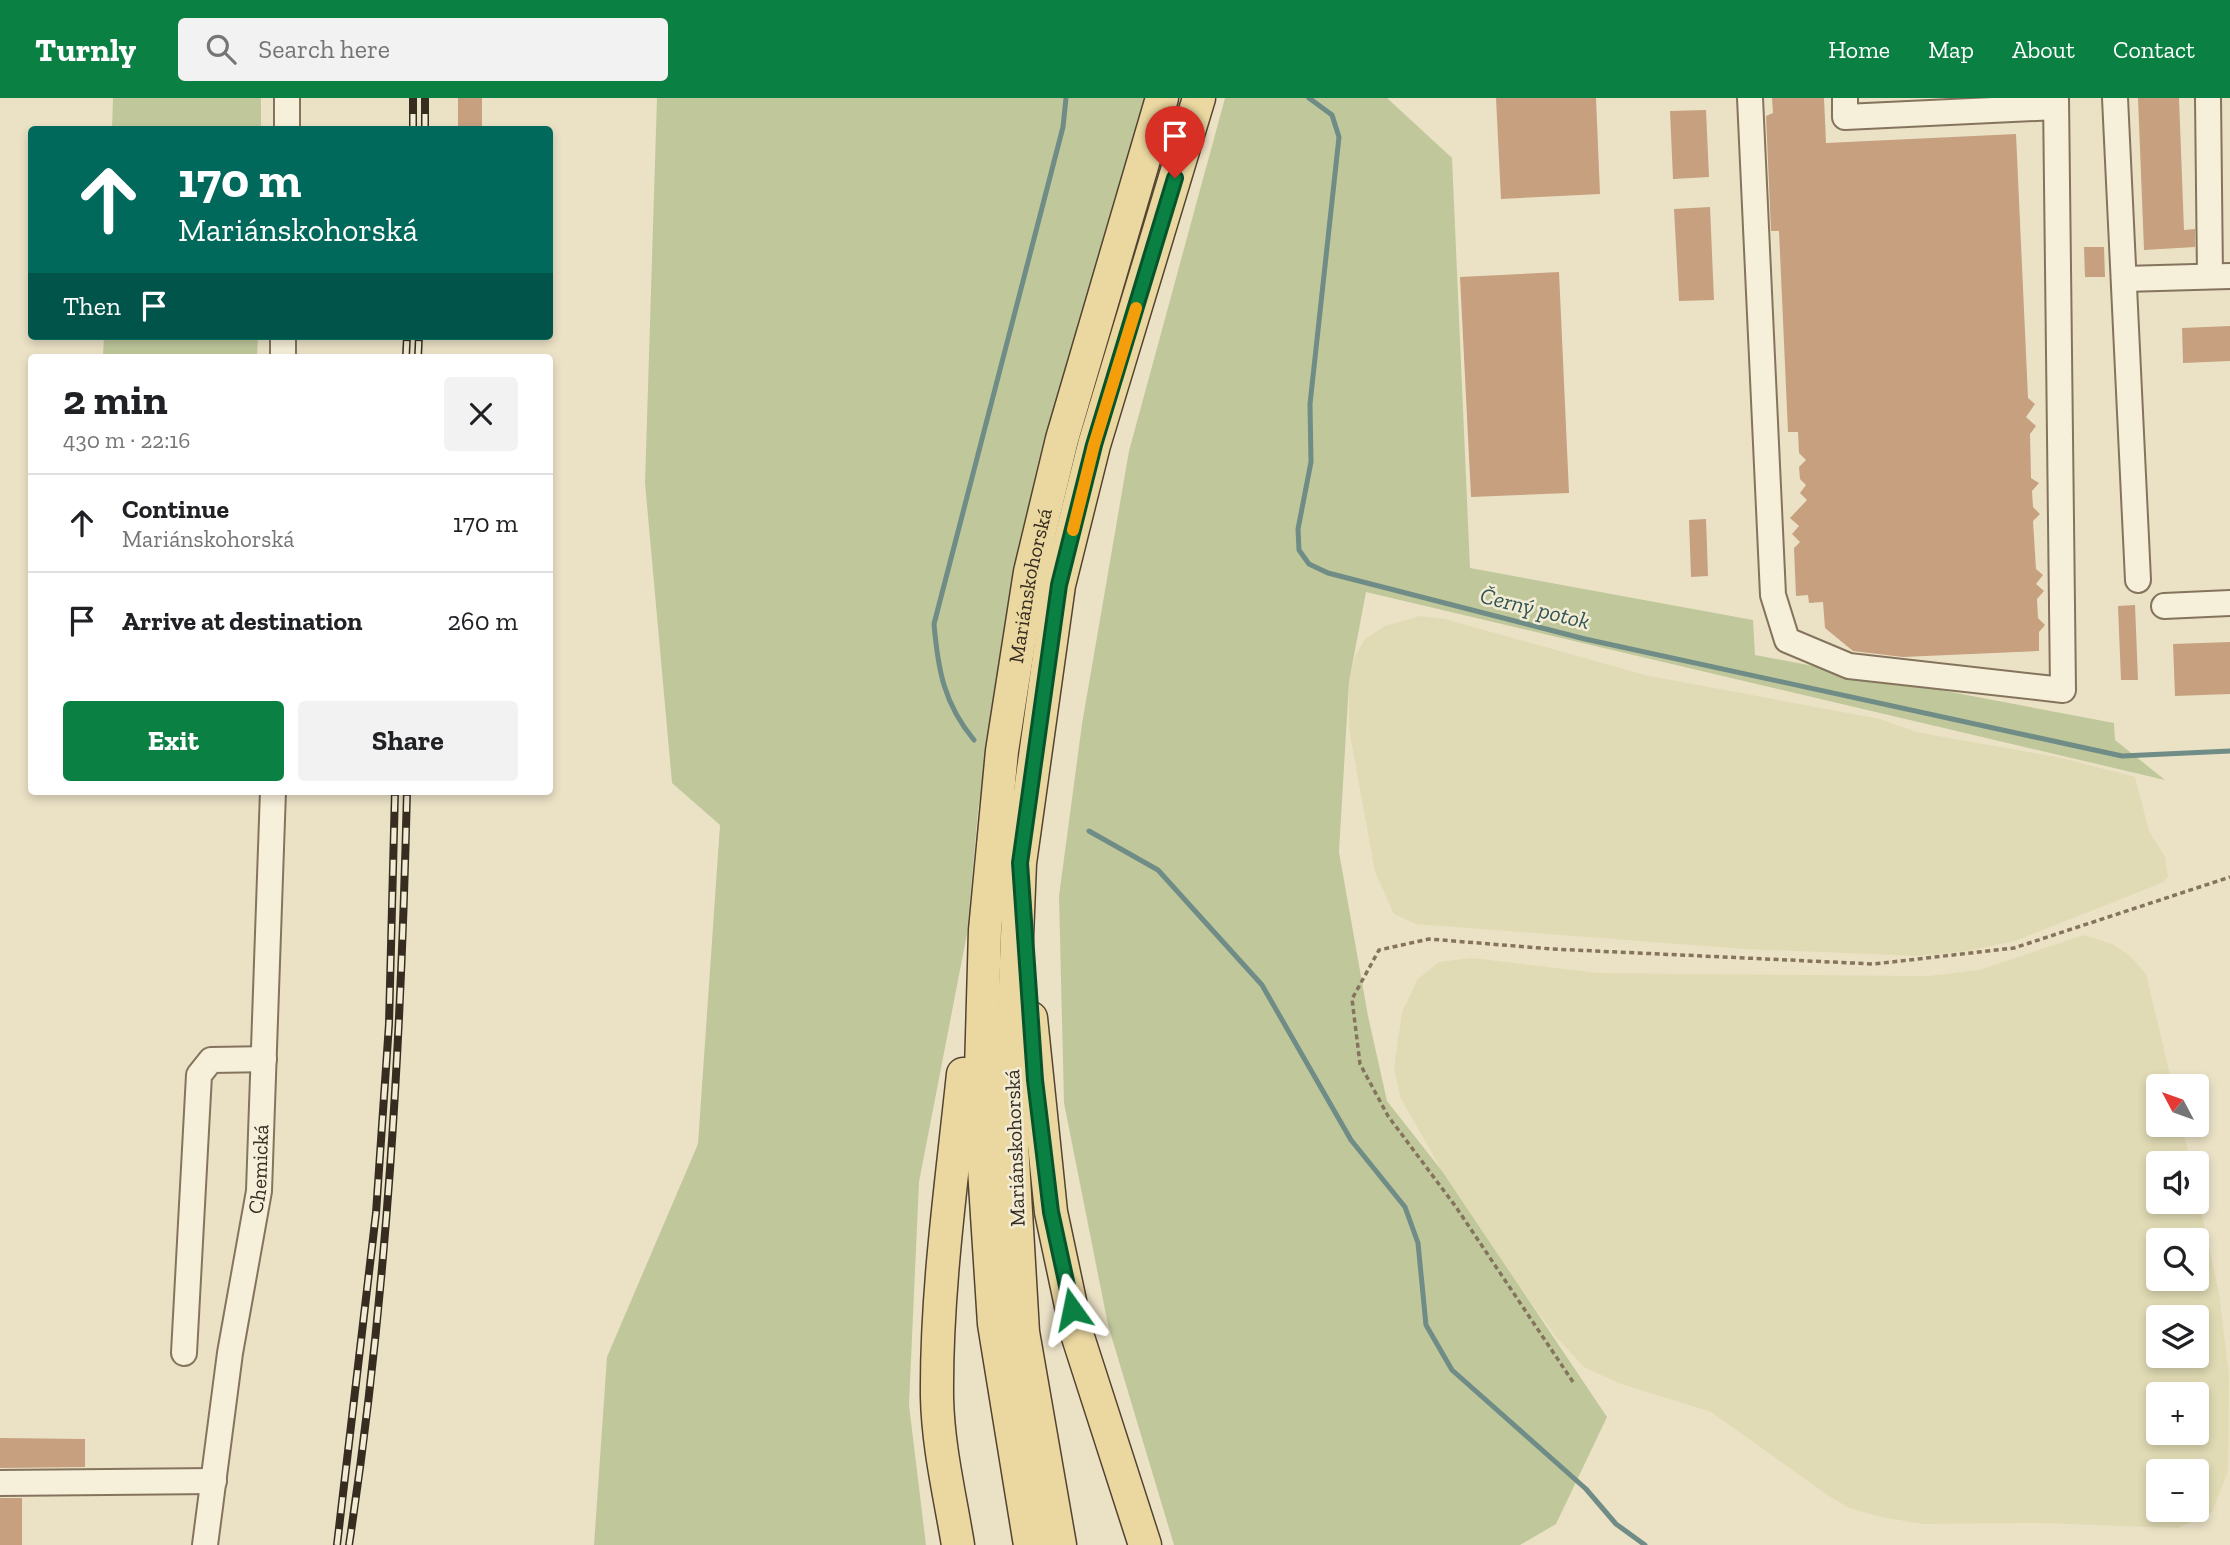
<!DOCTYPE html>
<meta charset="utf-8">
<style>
body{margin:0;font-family:"Zilla Slab",serif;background:#f2f2f2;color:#202124;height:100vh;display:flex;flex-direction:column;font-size:26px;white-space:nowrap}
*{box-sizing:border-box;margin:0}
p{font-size:23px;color:#757577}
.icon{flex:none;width:38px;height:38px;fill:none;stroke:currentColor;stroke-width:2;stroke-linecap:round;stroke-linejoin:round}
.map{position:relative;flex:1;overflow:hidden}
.side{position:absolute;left:28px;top:256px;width:525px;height:441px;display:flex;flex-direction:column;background:#fff;border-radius:7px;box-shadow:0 4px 10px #0003}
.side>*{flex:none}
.guide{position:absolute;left:28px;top:28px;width:525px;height:214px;border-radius:7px;box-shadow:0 4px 10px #0003;background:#00695c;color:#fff;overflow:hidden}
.needle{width:46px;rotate:311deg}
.controls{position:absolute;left:2146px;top:976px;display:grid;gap:14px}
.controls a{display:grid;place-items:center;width:63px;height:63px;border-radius:7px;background:#fff;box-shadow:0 4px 10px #0003;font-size:35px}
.pin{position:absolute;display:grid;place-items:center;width:60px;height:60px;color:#fff;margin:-72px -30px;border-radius:50% 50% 50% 0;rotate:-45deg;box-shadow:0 0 7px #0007}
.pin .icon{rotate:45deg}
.me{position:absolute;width:77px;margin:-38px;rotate:348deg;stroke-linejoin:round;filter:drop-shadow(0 0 5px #0008)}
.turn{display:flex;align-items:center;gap:24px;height:147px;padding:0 35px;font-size:32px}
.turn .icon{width:91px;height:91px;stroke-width:2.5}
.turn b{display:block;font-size:49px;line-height:60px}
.then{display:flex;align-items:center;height:66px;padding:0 35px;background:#0003;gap:14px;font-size:26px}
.round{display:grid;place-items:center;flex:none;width:74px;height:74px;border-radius:7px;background:#f2f2f2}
.overview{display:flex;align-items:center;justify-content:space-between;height:119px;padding:0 35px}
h1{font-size:42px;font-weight:700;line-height:52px}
.button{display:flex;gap:14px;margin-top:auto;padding:14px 35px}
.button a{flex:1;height:80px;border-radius:7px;background:#0b8043;color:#fff;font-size:28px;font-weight:700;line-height:80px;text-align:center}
.button a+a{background:#f2f2f2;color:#202124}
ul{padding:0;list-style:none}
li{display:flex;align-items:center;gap:21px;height:98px;padding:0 35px;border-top:2px solid #e0e0e0}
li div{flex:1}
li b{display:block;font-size:26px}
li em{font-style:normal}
header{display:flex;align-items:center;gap:42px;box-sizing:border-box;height:98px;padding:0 35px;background:#0b8043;color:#fff}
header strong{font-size:33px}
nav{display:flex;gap:38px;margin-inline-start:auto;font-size:24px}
.search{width:490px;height:63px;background:#f2f2f2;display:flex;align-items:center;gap:18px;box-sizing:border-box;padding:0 24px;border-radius:7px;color:#757577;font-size:26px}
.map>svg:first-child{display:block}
.farmland{fill:#e0dbb4;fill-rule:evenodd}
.green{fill:#c0c89b}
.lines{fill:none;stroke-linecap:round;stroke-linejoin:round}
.stream{stroke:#6f8c87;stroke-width:5}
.building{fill:#c6a07f}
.minor-casing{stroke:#85745d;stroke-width:28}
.major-casing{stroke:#534331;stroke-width:35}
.path{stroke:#85745d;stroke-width:3.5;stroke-dasharray:5 3.5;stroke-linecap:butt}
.minor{stroke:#f6efd9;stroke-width:24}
.major{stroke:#ebd8a1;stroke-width:32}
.rail-casing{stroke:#362c20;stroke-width:8}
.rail{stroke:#f3ecd5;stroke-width:5;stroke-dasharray:16;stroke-linecap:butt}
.route-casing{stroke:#07532c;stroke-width:18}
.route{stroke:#0b8043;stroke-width:12}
.slow{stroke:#f59e0b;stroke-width:12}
.labels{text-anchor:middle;stroke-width:5;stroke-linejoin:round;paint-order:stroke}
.street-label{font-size:21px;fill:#362c20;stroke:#f3ecd5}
.water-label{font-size:23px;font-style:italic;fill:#305554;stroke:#f3ecd5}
</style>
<header>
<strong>Turnly</strong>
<div class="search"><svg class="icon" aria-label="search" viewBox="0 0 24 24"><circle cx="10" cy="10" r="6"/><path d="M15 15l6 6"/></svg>Search here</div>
<nav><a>Home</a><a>Map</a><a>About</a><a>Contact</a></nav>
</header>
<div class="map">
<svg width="2230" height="1447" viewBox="0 0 2230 1447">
<rect width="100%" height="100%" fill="#ebe2c6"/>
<path class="farmland" d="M1420 518 1445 521 1645 577 1880 621 1916 634 2057 659 2128 677 2135 679 2149 733 2165 759 2168 779 2164 784 2015 843 1968 853 1918 858 1744 851 1416 826 1394 816 1375 774 1349 631V584L1355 558 1365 541 1385 528Z
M2084 837 2112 846 2129 857 2146 876 2173 989H2158V1027H2182L2191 1066H2158V1104H2196V1089L2219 1195 2229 1278 2228 1373 2212 1414 2178 1430 2040 1425 1922 1426 1881 1419 1849 1410 1829 1398 1711 1314 1621 1286 1584 1269 1556 1239 1520 1190 1442 1073 1400 999 1394 969 1402 914 1418 881 1439 864 1472 860 1598 875 1929 878 1979 872ZM2158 1143H2196V1181H2158ZM2158 1220H2196V1258H2158ZM2158 1297H2196V1335H2158ZM2158 1374H2196V1412H2158Z"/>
<path class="green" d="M113 0H261V31H112Z
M657 0H1146L1045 344 1012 482 978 713 967 836 919 1084 909 1307 926 1447H594L607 1259 698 1046 720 727 672 685 645 385Z
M1225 0H1387L1452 60 1470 470 1753 522 1755 557 2114 625 2115 642 2165 682 1366 494 1349 584 1339 754 1368 918 1387 1003 1442 1073 1607 1319 1556 1426 1520 1447H1174L1108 1227 1064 1005 1059 798 1082 626 1129 353Z
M104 238H258L257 259H103Z"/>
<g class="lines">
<path class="stream" d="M1309 0 1332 17 1339 39 1310 306 1311 364 1298 431 1299 452 1309 466 1328 475 1585 541 2122 658 2230 653
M974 642C944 606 938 572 934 526L1063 29 1066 0
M1089 733 1158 772 1262 887 1351 1042 1405 1109 1418 1145 1426 1227 1452 1272 1586 1391 1616 1426 1645 1447"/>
</g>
<path class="building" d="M458 0H482V29H458Z
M1496 0H1596L1600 96 1501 101Z
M1772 0H1824L1826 45 2016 36 2028 300 2035 306 2026 319 2036 328 2030 336 2031 380 2039 385 2032 393 2033 409 2040 416 2033 423 2036 471 2043 477 2036 486 2044 493 2037 501 2038 520 2045 527 2039 534V553L1903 559 1853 553 1825 530 1823 504 1809 505 1808 497 1796 498 1794 450 1800 444 1792 436 1799 428 1790 420 1807 402 1800 395 1806 387 1800 381 1799 369 1806 362 1799 355 1798 334H1788L1779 133H1771L1766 18 1773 15Z
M2138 0H2179L2184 132 2195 131V149L2144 152Z
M1706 12 1709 79 1673 81 1670 13Z
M1710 109 1714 202 1679 203 1674 111Z
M2084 149H2104L2105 179H2085Z
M1559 174 1569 395 1471 399 1460 179Z
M2230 228V263L2183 265 2182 230Z
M1706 421 1708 478 1691 479 1689 422Z
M2135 507 2138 582H2121L2118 508Z
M2230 544V596L2175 598 2173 546Z
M0 1340 85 1341V1369L0 1370Z
M0 1400H22V1447H0Z"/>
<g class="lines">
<g class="minor-casing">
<g id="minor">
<path d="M1750 0 1773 497 1787 542 1849 568 2063 592 2056 0"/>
<path d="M1845 0V19L2056 9"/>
<path d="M2115 0 2138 482"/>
<path d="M2208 0 2210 178"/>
<path d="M287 32V0"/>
<path d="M2124 181 2230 178"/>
<path d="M283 259V238"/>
<path d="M2164 508 2230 505"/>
<path d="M184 1255 199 977 211 962 264 961"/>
<path d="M0 1385 214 1383"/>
<path id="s1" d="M205 1447 230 1255 259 1093 273 693"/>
</g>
</g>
<g class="major-casing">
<g id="major">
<path d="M1031 920 1051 1114 1077 1236 1145 1447"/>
<path d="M958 1447C950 1398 938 1349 937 1299 936 1192 952 1082 963 976"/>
<path id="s2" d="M1030 1447 994 1226 980 1008 985 832 1002 653 1030 474 1062 341 1162 0"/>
<path d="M1060 1447 1023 1234 1010 1011 1020 765 1059 487 1094 347 1199 0"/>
</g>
</g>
<path class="path" d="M1573 1284 1456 1109 1388 1018 1360 966 1352 901 1379 852 1429 841 1552 851 1874 866 2014 850 2230 779"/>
<use href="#minor" class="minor"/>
<use href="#major" class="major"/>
<g class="rail-casing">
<path id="rail" d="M413 32V0
M425 32V0
M406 259 407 238
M418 259 419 238
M337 1447 376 1115 389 926 395 693
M349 1447C387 1197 401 946 407 693"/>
</g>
<use href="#rail" class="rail"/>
</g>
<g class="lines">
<g class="route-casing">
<path id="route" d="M1072 1211 1051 1114 1035 982 1020 765 1059 487 1094 347 1175 80"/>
</g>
<use href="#route" class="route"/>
<path class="slow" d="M1073 432 1094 347 1136 210"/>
</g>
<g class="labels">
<g class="street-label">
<text dy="7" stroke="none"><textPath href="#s2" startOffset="966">Mariánskohorská</textPath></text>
<text transform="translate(1015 1050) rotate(-92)" y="7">Mariánskohorská</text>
<text dy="7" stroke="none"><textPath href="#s1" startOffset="380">Chemická</textPath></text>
</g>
<g class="water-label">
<text transform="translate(1535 510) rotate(14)" y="8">Černý potok</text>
</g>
</g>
</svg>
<div class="controls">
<a><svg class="needle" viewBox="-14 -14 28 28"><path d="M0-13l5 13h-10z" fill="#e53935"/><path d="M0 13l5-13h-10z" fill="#757577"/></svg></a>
<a><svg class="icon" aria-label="sound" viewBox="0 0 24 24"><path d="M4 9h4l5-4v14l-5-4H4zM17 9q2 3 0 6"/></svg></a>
<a><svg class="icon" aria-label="search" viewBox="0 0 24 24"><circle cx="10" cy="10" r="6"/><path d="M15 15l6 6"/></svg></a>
<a><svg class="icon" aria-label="layers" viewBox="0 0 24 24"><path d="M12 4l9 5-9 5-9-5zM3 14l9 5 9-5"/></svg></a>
<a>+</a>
<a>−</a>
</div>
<div class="pin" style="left:1175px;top:80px;background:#d93025"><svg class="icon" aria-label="arrive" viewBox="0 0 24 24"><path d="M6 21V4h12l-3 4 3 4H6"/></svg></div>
<svg class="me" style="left:1072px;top:1211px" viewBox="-20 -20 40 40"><path d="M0-17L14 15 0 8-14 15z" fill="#0b8043" stroke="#fff" stroke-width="4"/></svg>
<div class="guide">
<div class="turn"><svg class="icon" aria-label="ahead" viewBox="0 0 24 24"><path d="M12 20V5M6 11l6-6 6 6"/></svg><div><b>170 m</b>Mariánskohorská</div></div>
<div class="then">Then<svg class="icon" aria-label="arrive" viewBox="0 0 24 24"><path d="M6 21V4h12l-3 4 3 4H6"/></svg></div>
</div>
<section class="side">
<div class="overview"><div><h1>2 min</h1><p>430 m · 22:16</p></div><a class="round"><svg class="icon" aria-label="close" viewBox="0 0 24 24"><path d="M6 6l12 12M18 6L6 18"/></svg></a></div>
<ul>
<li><svg class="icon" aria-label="ahead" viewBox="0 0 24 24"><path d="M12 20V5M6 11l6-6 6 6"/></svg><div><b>Continue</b><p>Mariánskohorská</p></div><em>170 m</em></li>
<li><svg class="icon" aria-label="arrive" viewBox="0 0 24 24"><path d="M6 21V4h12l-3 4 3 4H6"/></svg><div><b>Arrive at destination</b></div><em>260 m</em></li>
</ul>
<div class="button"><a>Exit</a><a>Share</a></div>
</section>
</div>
